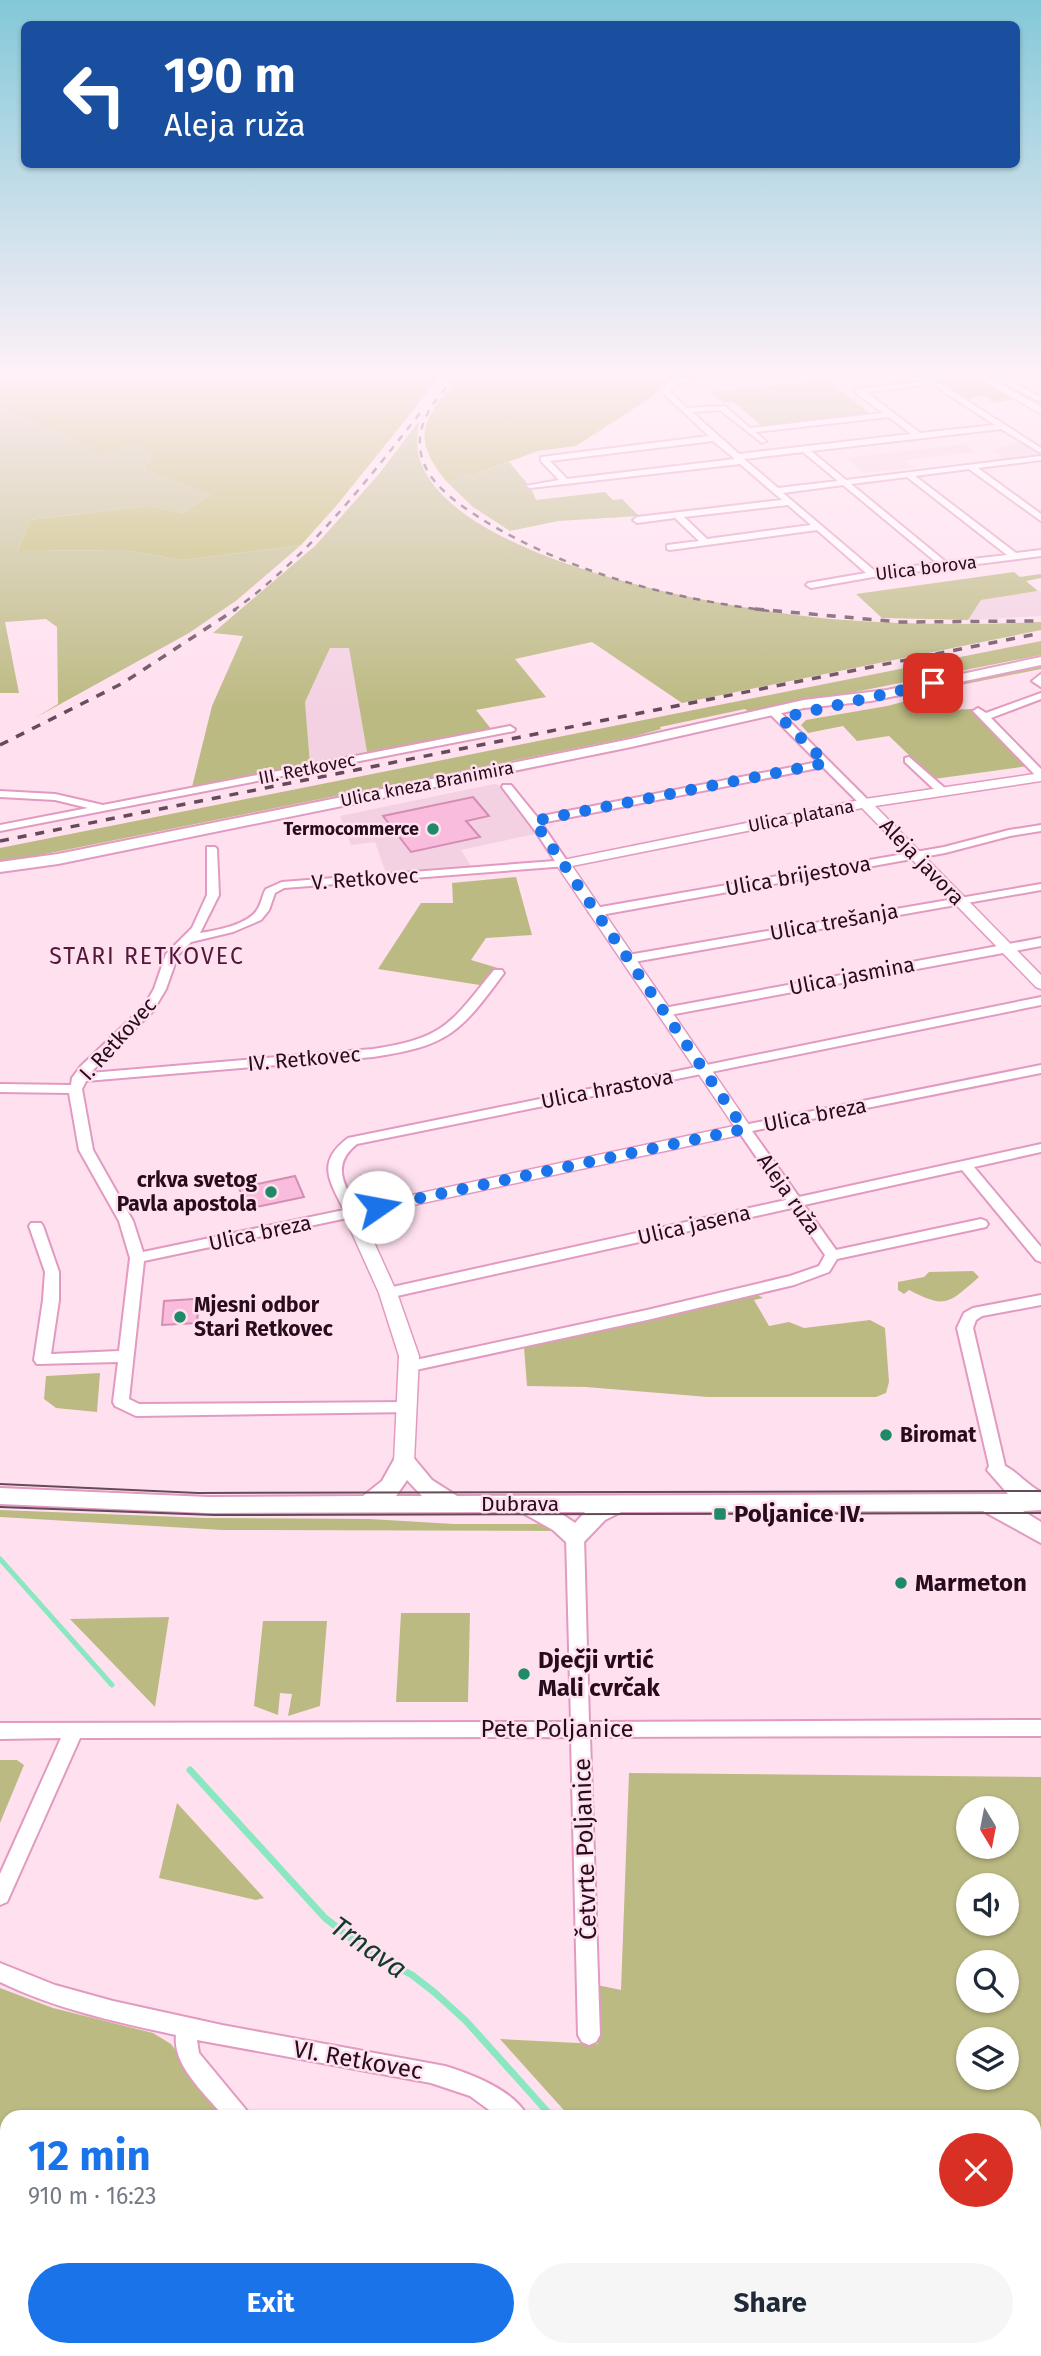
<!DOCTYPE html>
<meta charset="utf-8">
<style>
body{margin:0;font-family:"Fira Sans",sans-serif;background:#f6f6f7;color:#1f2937;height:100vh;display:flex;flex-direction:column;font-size:26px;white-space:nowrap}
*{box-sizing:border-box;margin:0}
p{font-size:23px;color:#747a83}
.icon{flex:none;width:38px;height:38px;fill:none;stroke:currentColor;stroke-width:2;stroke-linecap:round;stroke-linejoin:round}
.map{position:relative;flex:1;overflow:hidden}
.side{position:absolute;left:0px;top:2110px;width:1041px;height:247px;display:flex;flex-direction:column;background:#fff;border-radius:21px 21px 0 0;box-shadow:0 2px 5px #0004}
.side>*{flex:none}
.top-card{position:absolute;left:21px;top:21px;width:999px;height:147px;border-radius:10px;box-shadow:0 2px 5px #0004;background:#1a4fa0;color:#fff;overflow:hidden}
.needle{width:46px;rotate:170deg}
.fabs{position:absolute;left:956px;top:1796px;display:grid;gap:14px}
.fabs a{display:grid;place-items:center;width:63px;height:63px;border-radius:50%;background:#fff;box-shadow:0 2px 5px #0004;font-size:35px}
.pin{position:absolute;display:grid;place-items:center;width:60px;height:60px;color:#fff;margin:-30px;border-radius:14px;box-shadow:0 4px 10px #0006}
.me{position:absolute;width:77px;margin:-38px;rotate:78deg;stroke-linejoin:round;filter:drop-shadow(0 0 5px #0008)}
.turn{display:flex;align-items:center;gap:24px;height:147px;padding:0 28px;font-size:32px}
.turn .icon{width:91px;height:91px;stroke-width:2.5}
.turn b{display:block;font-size:49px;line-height:60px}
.round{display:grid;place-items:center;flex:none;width:74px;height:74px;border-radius:37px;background:#f6f6f7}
.headline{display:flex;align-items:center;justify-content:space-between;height:119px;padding:0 28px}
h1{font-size:42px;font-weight:700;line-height:52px;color:#1a73e8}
.primary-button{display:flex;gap:14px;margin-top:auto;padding:14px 28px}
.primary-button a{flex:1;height:80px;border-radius:42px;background:#1a73e8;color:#fff;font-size:28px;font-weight:700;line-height:80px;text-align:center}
.primary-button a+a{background:#f6f6f7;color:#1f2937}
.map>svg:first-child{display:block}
.built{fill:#f3d1e2}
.green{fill:#bcba83;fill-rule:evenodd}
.forest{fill:#bab664}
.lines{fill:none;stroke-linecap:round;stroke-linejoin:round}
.stream-far1{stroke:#8be7c1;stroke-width:5}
.stream{stroke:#8be7c1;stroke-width:7}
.building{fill:#fabcdd;stroke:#d48db3;stroke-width:2}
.minor-casing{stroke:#e29ac1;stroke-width:4}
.tertiary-casing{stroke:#e29ac1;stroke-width:3}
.secondary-casing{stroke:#e29ac1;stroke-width:4}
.minor{fill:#fff;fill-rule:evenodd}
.tertiary{fill:#fff;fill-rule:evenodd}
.secondary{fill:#fff;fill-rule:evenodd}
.tram{stroke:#654a5a;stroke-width:2}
.rail-far1{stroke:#654a5a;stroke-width:2.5;stroke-dasharray:7 7;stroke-linecap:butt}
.rail{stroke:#654a5a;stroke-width:3.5;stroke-dasharray:9 9;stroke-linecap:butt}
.route{stroke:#1a73e8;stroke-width:12;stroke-dasharray:0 21.6}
.poi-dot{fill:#208a68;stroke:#ffe0ef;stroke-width:2.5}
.labels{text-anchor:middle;stroke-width:5;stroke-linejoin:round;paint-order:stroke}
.far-street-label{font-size:18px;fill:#260c1c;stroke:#ffe0ef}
.far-poi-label{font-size:18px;font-weight:bold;fill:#260c1c;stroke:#ffe0ef;text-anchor:end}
.street-label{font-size:21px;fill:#260c1c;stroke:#ffe0ef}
.poi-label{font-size:21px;font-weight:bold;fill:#260c1c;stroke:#ffe0ef;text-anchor:start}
.neighbourhood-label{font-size:23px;letter-spacing:2px;fill:#53173c;stroke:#ffe0ef}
.near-poi-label{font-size:24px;font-weight:bold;fill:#260c1c;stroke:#ffe0ef;text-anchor:start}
.near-street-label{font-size:24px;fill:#260c1c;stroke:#ffe0ef}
.near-water-label{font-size:28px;font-style:italic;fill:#113a2b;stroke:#ffe0ef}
</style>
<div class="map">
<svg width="1041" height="2356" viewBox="0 0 1041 2356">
<rect width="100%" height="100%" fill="#ffe0ef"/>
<path class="built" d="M1021 442 1041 453V457L1008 461 992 450Z
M966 444 976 452 905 460 914 468 864 473 845 458Z
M1041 591V616L968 620 981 600Z
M330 648H349L367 752 310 764 305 702Z
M494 784 498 785 535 834 461 850 472 867 386 873 375 842 351 845 340 816Z"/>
<path class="green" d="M827 380 871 414 762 426 734 402 723 403 710 392Z
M0 408 77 440 100 455 134 445 152 455 144 469 210 495 183 513 149 506 30 520 18 551 124 550 182 560 301 545 237 600 189 633 35 718 58 704 57 627 46 619 5 622 19 693H0Z
M419 421C417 434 416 445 419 457 451 566 748 613 845 620 910 625 975 625 1041 622V630L682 703 592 642 515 659 546 697 476 710 492 730 367 752 349 648H330L305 702 310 764 192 787 212 706 243 636 213 633 316 545 379 474Z
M509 462 531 488 536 500 605 492 613 500 622 499 639 516 558 521 510 531 473 507 447 482 457 481V474H475Z
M1014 572 1020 577 1041 574V578L1026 581 1038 591 981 600 968 620 882 618 856 594Z
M1041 641V655L750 713 745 709 660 727 661 729 632 737 0 863V848Z
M1041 665V669L891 699Z
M922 697 930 711 972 709 1028 766 934 779 889 736 857 741 843 726 808 733 801 725 806 720 887 706Z
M516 877 532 935 486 938 471 960 498 968 486 986 378 969 421 903H453L452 883Z
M973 1271 979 1277C948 1304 946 1309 909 1290L904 1294 898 1290V1282L924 1277 929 1272Z
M753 1292 763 1298 754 1300 769 1326 789 1322 804 1328 870 1320 885 1328 889 1382 886 1393 876 1397H708L586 1387 527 1386 524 1347 740 1298Z
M100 1373 97 1412 56 1408 44 1399 46 1376Z
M0 1510 205 1518 370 1519 454 1524H537L551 1526 559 1531 222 1530 0 1517Z
M401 1613H470L468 1702H396Z
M169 1617 155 1707 70 1619Z
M263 1621H327L320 1706 288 1716 292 1694 280 1693 278 1715 254 1706Z
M0 1760H17L24 1765 0 1823Z
M629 1773 1041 1777V2356H766L761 2350H1034V2118L570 2117 500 2039 598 2044 597 1985 621 1990ZM968 1808H1006V1846H968ZM968 1885H1006V1923H968ZM968 1962H1006V2000H968ZM968 2039H1006V2077H968Z
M177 1803 264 1898 256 1900 159 1878Z
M0 1988 53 2008 153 2033 171 2044 225 2117 7 2118V2350H207L211 2356H0Z"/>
<path class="forest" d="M0 377H440L337 505 301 545 182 560 124 550 18 551 30 520 149 506 183 513 210 495 144 469 152 455 134 445 100 456 77 440 0 408Z
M458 377H681L684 379 661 385 652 397 576 446 538 451 475 474H457V481L447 482C408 435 425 419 458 377Z
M960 377H977L1013 399 994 403 988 400 992 399 983 395 968 399 940 381Z"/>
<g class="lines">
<path class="stream-far1" d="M0 1559 112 1685"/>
<path class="stream" d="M190 1770 325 1918 370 1953 412 1975 434 1992 466 2021 553 2118
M725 2350 729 2356"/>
</g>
<path class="building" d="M473 797 489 816 466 821 480 837 411 852 383 816Z
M295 1176 304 1197 247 1209 239 1188Z
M208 1298V1311H198L197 1323 162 1325 164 1301Z"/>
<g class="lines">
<g class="minor-casing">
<path id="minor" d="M689 377H701L677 385 669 391 687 408 725 406 750 428 883 413 856 393V389L926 381 924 377H930L1041 448V453L1001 429 811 451 846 480 1041 456V460L978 468 1041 514V521L969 469 915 476 1016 553 1041 550V556L873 577 811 588 806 585 808 583 866 573 817 530 670 550 667 549V545L699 541 675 518 637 523 633 520 637 517 782 500 740 464 530 488 526 486 559 480 541 461V457L709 436 661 391 671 381ZM932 384 995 425 920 433 866 392ZM720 410 762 443 766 441 755 432 889 417 911 434 739 454 692 412ZM713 441 735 459 567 479 550 461ZM803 452 838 481 778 488 744 459ZM907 477 1007 555 946 562 851 484ZM843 485 937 563 875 571 783 493ZM788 505 811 525 707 539 684 517Z
M992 377H1002L1041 397V402Z
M1041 674V687L1032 681Z
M1041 693V699L991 718 1041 769V778L1037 777 973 711 978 708 986 713Z
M773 708 777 709 869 801V805H861L823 767 541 823 569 864 567 866 284 888 275 893 269 910 261 920 233 932 191 942 178 955 166 989 153 1011 90 1073 373 1049C445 1038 450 1024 494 970H502L504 973C460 1033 448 1046 373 1057L86 1081 82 1089 93 1150 133 1221 143 1252 344 1210C329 1180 316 1162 348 1138L1041 997V1005L357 1144C329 1166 346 1187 359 1213L357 1216 144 1261 129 1399 139 1404 407 1402 413 1404 415 1408 413 1412 136 1416 115 1406 113 1402 118 1362 37 1364 34 1360 43 1300 45 1272 29 1226 31 1223H41L43 1226 59 1272V1300L51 1354 119 1351 130 1258 119 1221 79 1150 69 1093 0 1092V1084L71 1085 72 1078 81 1066 144 1006 154 989 166 954 192 928 207 895V847H215L217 849 219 895 200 933C217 930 247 925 257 910 262 903 262 895 266 889L282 882 555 861 536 832 502 787 503 785H511L537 817 818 762 769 713 768 711Z
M510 726 515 729 514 731 0 831V825L88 808 55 800 0 797V791L55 794 103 805Z
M909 757 947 790V794H939L905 762V758Z
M1041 825V831L1010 836 945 853 595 916 589 912 595 908 944 847 1009 830Z
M1041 884V890L628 963 622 959 628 955Z
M1041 938V946L664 1016 658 1012 664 1008Z
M1041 1065V1073L752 1131 799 1197 1041 1144V1152L974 1167 1041 1247V1262L1036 1260 962 1170 804 1205 836 1250 981 1219 986 1221 988 1224 986 1227 837 1259 829 1272 794 1285 647 1320 411 1371 405 1370 403 1366 405 1362 411 1361 647 1310 790 1276 819 1266 825 1255 792 1208 388 1298 381 1293 388 1288 786 1200 737 1129 739 1126Z
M1041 1295V1305L982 1316 976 1320 973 1328 1006 1470 1004 1474H992L990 1470 957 1328 964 1313 973 1308Z
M575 1531 581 1533 584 1537 589 1722 1041 1720V1736L590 1737 600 2035 596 2042 589 2045 582 2042 578 2035 571 1737 80 1738 7 1902 0 1905V1874L61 1738 0 1739V1723L571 1722 566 1537 569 1533Z
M0 1963 55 1985 113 2001 222 2025 445 2066C471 2074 516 2091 528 2118H500L470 2096 431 2083 197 2040 199 2053 247 2111 250 2118H225C207 2095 172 2066 176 2035 116 2022 56 2009 0 1982Z
M388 2350H413L415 2356H391Z
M671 2350H696L698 2356H674Z"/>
</g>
<g class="tertiary-casing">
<path id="tertiary" d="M978 377H989L1041 407V414Z
M1041 773V781L875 806 1041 975V989L1036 987 862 808 572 866 752 1129 744 1134 362 1216 397 1293 419 1356 414 1462 411 1467 404 1469 397 1467 394 1462 399 1356 379 1293 343 1213 346 1209 734 1126 556 864 558 861 865 799Z"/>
</g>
<g class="secondary-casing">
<path id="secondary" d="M1041 657V665L871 701 804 708 631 747 58 864 0 872V862L58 854 631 739 804 700 887 690Z
M404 1454 412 1456 432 1480 457 1496 1008 1494 987 1470 990 1464C1008 1459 1024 1484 1041 1492V1510L1023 1511 1041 1522V1543L983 1511 621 1512 605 1520 583 1543 575 1546 567 1543 553 1530 521 1512 208 1513 0 1504V1488L208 1497 363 1496 382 1481 396 1456ZM407 1480 422 1496H396ZM559 1512H585L575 1523Z"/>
</g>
<use href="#minor" class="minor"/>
<use href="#tertiary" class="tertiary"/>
<use href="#secondary" class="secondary"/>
<path class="tram" d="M0 1484 198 1493 1041 1491
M0 1507 214 1515 1041 1513"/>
<path class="rail-far1" d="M455 377C438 397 418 418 420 446 422 481 457 503 483 520 570 573 669 598 770 611
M233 611C310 555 366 482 424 408"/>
<path class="rail" d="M755 609 900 622 1041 621
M0 745 123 683 236 609
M0 841 1041 633"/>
</g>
<linearGradient id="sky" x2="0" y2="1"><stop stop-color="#83c8d8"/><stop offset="0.53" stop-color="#fff1f8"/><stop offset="1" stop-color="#fff1f8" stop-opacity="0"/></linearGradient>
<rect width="1041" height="707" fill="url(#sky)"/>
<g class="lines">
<path class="route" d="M378 1207 744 1129 534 821 826 763 781 718 933 683"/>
</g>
<g class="poi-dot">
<circle cx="433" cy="829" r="7"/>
<circle cx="271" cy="1192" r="7"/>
<circle cx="180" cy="1317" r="7"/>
<circle cx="886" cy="1435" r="7"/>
<rect x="713" y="1507" width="14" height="14" rx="3.5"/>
<circle cx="901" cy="1583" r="7"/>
<circle cx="524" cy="1674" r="7"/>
</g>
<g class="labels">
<g class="far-street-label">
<text transform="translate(926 568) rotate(-7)" y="6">Ulica borova</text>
<text transform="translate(307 769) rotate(-11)" y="6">III. Retkovec</text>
<text transform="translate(427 784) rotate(-11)" y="6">Ulica kneza Branimira</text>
<text transform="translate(801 816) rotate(-11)" y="6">Ulica platana</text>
</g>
<g class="far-poi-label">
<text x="419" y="835">Termocommerce</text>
</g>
<g class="street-label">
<text transform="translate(922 862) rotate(46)" y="7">Aleja javora</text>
<text transform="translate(798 876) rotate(-10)" y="7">Ulica brijestova</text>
<text transform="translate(365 879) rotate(-4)" y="7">V. Retkovec</text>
<text transform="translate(834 922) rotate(-10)" y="7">Ulica trešanja</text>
<text transform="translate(852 976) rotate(-11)" y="7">Ulica jasmina</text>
<text transform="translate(118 1039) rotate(-48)" y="7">I. Retkovec</text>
<text transform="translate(304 1059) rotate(-5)" y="7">IV. Retkovec</text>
<text transform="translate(607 1089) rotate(-11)" y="7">Ulica hrastova</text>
<text transform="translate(815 1115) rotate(-11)" y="7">Ulica breza</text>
<text transform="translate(789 1194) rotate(55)" y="7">Aleja ruža</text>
<text transform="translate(694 1225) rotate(-13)" y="7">Ulica jasena</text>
<text transform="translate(260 1233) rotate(-12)" y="7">Ulica breza</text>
<text x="520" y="1511">Dubrava</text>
</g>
<g class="poi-label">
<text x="257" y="1187" text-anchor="end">crkva svetog<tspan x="257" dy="24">Pavla apostola</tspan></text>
<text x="194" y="1312">Mjesni odbor<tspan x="194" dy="24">Stari Retkovec</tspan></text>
<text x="900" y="1442">Biromat</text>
</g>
<g class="neighbourhood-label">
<text x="147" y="964">STARI RETKOVEC</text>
</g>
<g class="near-poi-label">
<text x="734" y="1522">Poljanice IV.</text>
<text x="915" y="1591">Marmeton</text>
<text x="538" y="1668">Dječji vrtić<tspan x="538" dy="28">Mali cvrčak</tspan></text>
</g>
<g class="near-street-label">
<text x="557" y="1737">Pete Poljanice</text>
<text transform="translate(585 1849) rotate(-92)" y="8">Četvrte Poljanice</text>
<text transform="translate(358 2060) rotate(10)" y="8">VI. Retkovec</text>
</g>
<g class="near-water-label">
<text transform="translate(369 1947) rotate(35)" y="10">Trnava</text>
</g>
</g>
</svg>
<div class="fabs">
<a><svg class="needle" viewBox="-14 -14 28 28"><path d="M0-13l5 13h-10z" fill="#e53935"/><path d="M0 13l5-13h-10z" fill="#747a83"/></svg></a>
<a><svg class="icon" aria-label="sound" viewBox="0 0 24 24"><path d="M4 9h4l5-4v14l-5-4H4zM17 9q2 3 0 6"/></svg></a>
<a><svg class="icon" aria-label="search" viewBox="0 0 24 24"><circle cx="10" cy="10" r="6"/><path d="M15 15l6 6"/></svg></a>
<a><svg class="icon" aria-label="layers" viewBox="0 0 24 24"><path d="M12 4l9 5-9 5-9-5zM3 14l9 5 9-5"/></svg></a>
</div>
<div class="pin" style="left:933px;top:683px;background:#d93025"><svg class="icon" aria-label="arrive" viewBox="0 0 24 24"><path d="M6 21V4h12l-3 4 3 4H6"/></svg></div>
<svg class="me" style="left:378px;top:1207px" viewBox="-20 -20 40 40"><circle r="19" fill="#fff"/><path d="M0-13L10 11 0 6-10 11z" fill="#1a73e8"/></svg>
<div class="top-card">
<div class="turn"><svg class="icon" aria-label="left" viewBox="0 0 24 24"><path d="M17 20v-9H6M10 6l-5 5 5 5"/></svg><div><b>190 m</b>Aleja ruža</div></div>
</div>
<section class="side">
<div class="headline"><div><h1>12 min</h1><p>910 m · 16:23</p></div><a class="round" style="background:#d93025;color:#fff"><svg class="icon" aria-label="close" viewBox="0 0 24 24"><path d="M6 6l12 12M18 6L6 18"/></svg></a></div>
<div class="primary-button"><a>Exit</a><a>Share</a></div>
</section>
</div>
